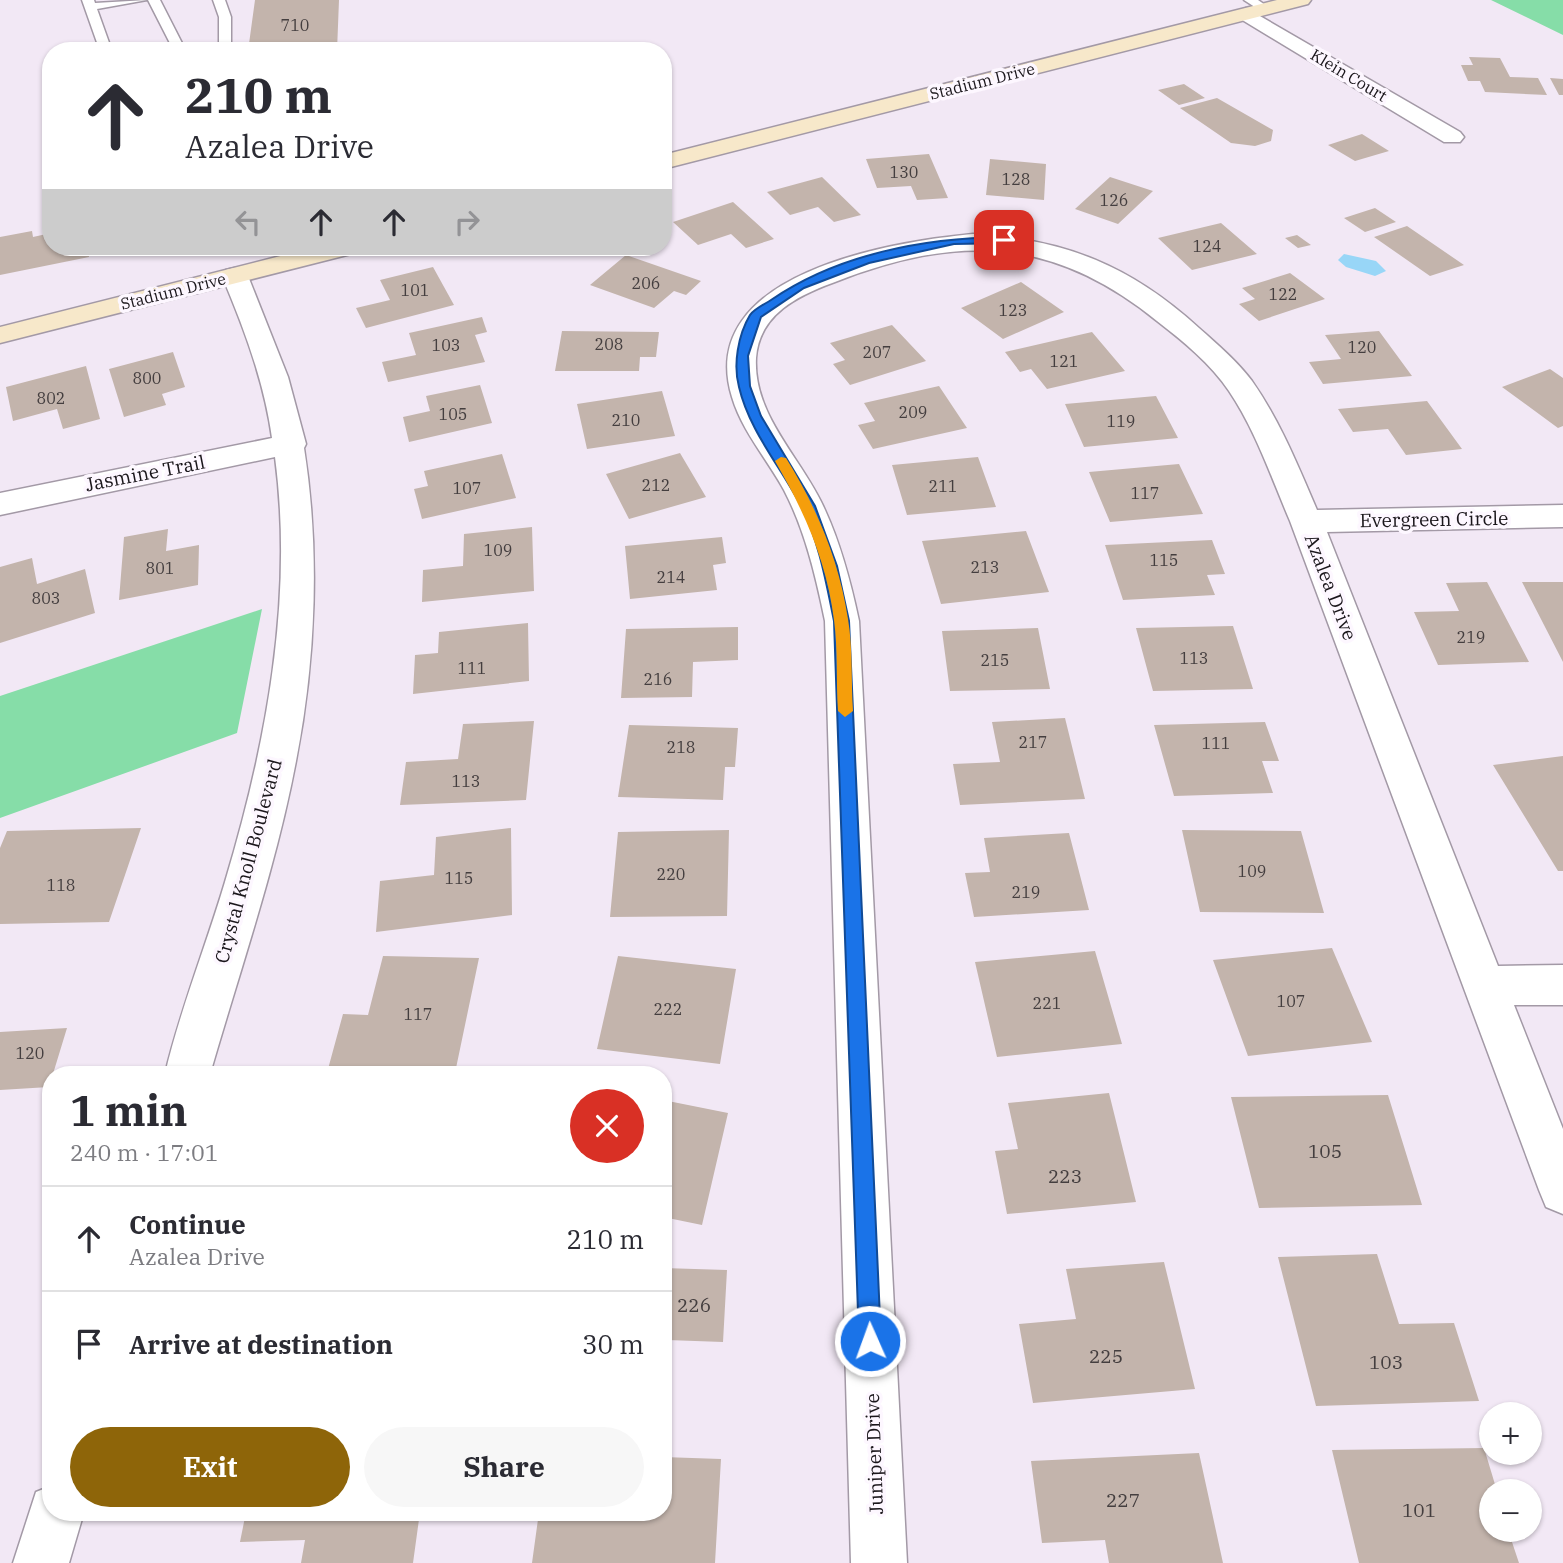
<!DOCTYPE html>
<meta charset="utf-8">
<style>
body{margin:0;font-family:"IBM Plex Serif",serif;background:#f7f7f7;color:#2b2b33;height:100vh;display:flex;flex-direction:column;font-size:26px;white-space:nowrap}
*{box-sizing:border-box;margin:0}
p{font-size:23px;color:#7c7c81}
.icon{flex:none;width:38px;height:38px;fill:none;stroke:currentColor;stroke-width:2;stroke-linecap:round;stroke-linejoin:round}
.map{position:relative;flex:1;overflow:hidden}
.sheet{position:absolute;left:42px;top:1066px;width:630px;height:455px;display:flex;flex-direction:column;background:#fff;border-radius:28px;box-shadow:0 2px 5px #0004}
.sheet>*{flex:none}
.guide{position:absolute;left:42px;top:42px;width:630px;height:214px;border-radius:28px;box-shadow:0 2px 5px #0004;background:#fff;color:#2b2b33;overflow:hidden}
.tools{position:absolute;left:1479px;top:1402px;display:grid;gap:14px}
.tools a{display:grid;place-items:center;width:63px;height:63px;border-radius:50%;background:#fff;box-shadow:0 2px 5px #0004;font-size:35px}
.pin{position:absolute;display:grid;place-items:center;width:60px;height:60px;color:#fff;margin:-30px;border-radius:14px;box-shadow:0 4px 10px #0006}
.me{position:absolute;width:77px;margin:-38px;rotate:358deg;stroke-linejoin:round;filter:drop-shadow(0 0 5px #0008)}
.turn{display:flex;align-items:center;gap:24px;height:147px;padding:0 28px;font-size:32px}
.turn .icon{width:91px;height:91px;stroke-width:2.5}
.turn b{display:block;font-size:49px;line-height:60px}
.lanes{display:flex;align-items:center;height:66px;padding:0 28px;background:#0003;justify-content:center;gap:35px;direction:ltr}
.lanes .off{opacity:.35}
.round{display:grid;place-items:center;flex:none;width:74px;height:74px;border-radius:37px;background:#f7f7f7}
.summary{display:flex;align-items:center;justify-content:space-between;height:119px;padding:0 28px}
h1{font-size:42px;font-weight:800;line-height:52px}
.primary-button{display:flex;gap:14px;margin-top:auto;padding:14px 28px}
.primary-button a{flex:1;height:80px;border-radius:42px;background:#8e6509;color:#fff;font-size:28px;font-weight:800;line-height:80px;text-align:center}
.primary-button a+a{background:#f7f7f7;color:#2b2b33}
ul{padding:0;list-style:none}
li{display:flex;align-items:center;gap:21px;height:105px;padding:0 28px;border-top:2px solid #e1e1e2}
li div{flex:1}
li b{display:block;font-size:26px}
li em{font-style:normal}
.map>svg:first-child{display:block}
.green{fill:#86dda8}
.water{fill:#98d6f7}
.building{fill:#c3b4ac}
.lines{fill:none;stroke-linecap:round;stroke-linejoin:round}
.lane-casing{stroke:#a399a6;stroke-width:3}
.street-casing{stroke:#a399a6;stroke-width:3}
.secondary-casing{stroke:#a399a6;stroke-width:3}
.lane{fill:#fff;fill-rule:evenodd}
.street{fill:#fff;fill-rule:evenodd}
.secondary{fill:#f7e8ca;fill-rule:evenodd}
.route{fill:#1a73e8;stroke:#114b97;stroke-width:2}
.slow{fill:#f59e0b}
.labels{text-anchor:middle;stroke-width:7;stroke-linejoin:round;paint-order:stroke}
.number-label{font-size:16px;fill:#443e3f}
.far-street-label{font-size:16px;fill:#1a161b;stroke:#fdf7ff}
.street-label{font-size:19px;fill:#1a161b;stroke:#fdf7ff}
.near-number-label{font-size:19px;fill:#443e3f}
</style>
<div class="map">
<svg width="1563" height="1563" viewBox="0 0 1563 1563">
<rect width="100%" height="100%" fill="#f2e8f5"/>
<path class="green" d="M1491 0H1563V35Z
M262 609 237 733 0 818V696Z"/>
<path class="water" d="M1344 254 1376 261 1386 271 1375 276 1346 267 1338 260Z"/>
<path class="building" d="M255 0H339L337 51H248Z
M1469 57 1500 58 1510 77 1538 78 1547 95 1485 92 1480 81H1468L1461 65H1473Z
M1550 78 1563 79V95H1559Z
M1184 84 1205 98 1179 105 1158 90Z
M1217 98 1273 130 1271 141 1255 146 1231 143 1180 108Z
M1362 134 1389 151 1355 161 1328 145Z
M929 154 948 198 917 200 911 186 877 188 866 159Z
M990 159 1046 164 1044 200 986 195Z
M822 177 861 215 834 222 818 207 790 215 767 192Z
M1110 177 1153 191 1118 224 1075 209Z
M733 202 774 239 746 248 731 234 698 245 673 222Z
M1375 208 1396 222 1365 232 1344 218Z
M1221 223 1257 254 1192 270 1158 238Z
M1407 226 1464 265 1430 276 1374 237Z
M32 231 33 237 51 233V247H88L89 257 0 275V237Z
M1297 235 1311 245 1298 248 1285 238Z
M626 255 701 281 686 295 674 291 654 308 590 285Z
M433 267 454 305 366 328 356 308 390 300 380 280Z
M1290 273 1325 299 1259 321 1239 304 1255 299 1242 288Z
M1021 282 1064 312 1003 339 961 308Z
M482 317 487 332 475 335 485 362 388 382 382 362 416 355 409 333Z
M892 325 926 361 850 385 833 364 845 360 830 343Z
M562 331 659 332 656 357H640L639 371H555Z
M1379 331 1412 376 1323 384 1309 362 1341 359 1325 335Z
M1092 332 1125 371 1047 389 1031 369 1020 372 1005 352Z
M173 352 185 387 162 394 166 405 124 417 109 369Z
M86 366 100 419 63 429 57 409 13 421 6 387Z
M1550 369 1563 378V426L1558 428 1502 387Z
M480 385 492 423 409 442 403 417 430 411 426 396Z
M939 386 967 428 873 449 858 425 875 421 864 403Z
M662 391 675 436 587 449 577 404Z
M1156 396 1178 438 1084 447 1065 404Z
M1427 401 1462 449 1406 455 1388 429 1353 432 1338 409Z
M680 453 706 497 629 519 606 474Z
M502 454 516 498 422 519 414 489 428 486 424 471Z
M978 457 996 507 907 515 892 465Z
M1179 464 1203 514 1110 522 1089 472Z
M532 527 534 591 422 602 423 570 463 566 464 534Z
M168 529 166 551 199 545 198 585 119 600 124 537Z
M1026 531 1049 592 941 604 922 541Z
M722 537 726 563 713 565 717 590 630 599 625 546Z
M1212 540 1225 574 1207 575 1215 595 1123 600 1105 545Z
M32 558 37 584 85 569 95 613 0 643V567Z
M1487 582 1529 662 1438 665 1414 612 1459 611 1446 583Z
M1522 582H1563V662Z
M528 623 529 681 413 694 415 655 438 653 439 632Z
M1233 626 1253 689 1153 691 1136 628Z
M738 627V660L693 662 692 697 621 698 626 629Z
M1038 628 1050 689 950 691 942 631Z
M1065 718 1085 799 960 805 953 764 1000 762 992 722Z
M534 721 526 800 400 805 406 762 458 759 463 724Z
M1265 722 1279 761H1262L1273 793 1174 796 1154 725Z
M629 725 738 728 735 767H725L723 800 618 797Z
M1563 756V871H1558L1493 765Z
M141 828 109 922 0 924V848L7 831Z
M511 828 512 915 376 932 380 881 434 875 436 837Z
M729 830 727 916 610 917 618 832Z
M1182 830 1301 831 1324 913 1200 912Z
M1069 833 1089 910 974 917 965 873 990 872 984 838Z
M1332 948 1372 1042 1248 1056 1213 960Z
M1095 951 1122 1044 997 1057 975 962Z
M383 956 479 958 455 1073 328 1069 343 1014 368 1015Z
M618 956 736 969 720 1064 597 1049Z
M67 1028 49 1087 0 1090V1032Z
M1109 1093 1136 1202 1007 1214 995 1151 1018 1149 1008 1103Z
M1388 1095 1422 1205 1259 1208 1231 1097Z
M663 1100 728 1113 702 1225 663 1217Z
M1377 1254 1399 1324 1454 1323 1479 1401 1316 1406 1278 1257Z
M1164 1262 1195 1389 1033 1403 1019 1324 1076 1319 1066 1269Z
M663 1268 727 1270 723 1342 667 1340 663 1355Z
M1484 1448 1497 1491H1491V1530H1508L1519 1563H1359L1332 1450Z
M1199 1453 1223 1563H1109L1105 1540 1042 1543 1031 1461Z
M663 1457 721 1459 715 1563H532L539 1512H663Z
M246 1512H420L413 1563H301L305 1540 240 1542Z"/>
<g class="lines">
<g class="lane-casing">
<path id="lane" d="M82 0H94L95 3 147 0 97 9 112 51H100Z
M148 0H160L186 51H174Z
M213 0H225L231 17V51H219V17Z
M1244 0H1258L1271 9 1261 11Z"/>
</g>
<g class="street-casing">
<path id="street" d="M1246 8 1460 132 1464 137 1460 142H1444L1239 18 1236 14Z
M973 234C1065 239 1131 266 1199 328 1218 345 1237 361 1252 381 1280 421 1298 466 1317 510L1563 505V527L1327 532 1498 966 1563 965V1005H1514L1563 1129V1214L1546 1207 1539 1190 1290 521C1271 477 1256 431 1229 391 1211 364 1183 341 1157 321 1052 236 958 234 835 282 799 295 759 314 756 358 753 417 803 459 825 510 841 545 851 583 859 621L907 1563H851L825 621C816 577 805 530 784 490 767 459 742 431 732 397 694 274 890 242 973 234Z
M235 268 244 270 248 276 288 377 306 444 304 448C320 549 316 659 296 761 276 867 240 970 210 1074H165C180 1010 206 946 225 882 266 746 294 599 275 457L0 515V493L272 438C264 381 244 328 222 276L226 270Z
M51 1486V1512H84L69 1563H13L36 1492Z"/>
</g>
<g class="secondary-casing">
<path id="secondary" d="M1277 0H1311L1308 4 663 169V155Z
M316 247H359L355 253 0 343V327Z"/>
</g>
<use href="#lane" class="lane"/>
<use href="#street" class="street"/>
<use href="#secondary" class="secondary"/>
</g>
<path class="route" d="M1004 237 1007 238V243L954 244 869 263 804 288 761 317 748 356 750 386 761 416 815 506 837 566 849 621 881 1341 877 1349 870 1352 862 1349 859 1341 834 621C826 582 819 540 800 504 780 466 749 430 739 387 733 365 738 335 750 315 754 309 765 304 771 300 838 254 924 238 1004 237Z"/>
<path class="slow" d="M781 457 786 458C817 508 839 560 848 619 853 649 851 681 853 711L845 717 838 711C836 681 838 650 834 620 827 562 804 511 775 461Z"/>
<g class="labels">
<g class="number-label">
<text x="295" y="31">710</text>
<text x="904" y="178">130</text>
<text x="1016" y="185">128</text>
<text x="1114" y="206">126</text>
<text x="1207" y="252">124</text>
<text x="646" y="289">206</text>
<text x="415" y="296">101</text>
<text x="1283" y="300">122</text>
<text x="1013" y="316">123</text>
<text x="609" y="350">208</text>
<text x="446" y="351">103</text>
<text x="1362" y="353">120</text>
<text x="877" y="358">207</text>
<text x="1064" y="367">121</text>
<text x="147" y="384">800</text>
<text x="51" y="404">802</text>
<text x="913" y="418">209</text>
<text x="453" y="420">105</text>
<text x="626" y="426">210</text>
<text x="1121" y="427">119</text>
<text x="656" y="491">212</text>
<text x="943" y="492">211</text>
<text x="467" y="494">107</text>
<text x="1145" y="499">117</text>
<text x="498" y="556">109</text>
<text x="1164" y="566">115</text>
<text x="985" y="573">213</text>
<text x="160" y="574">801</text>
<text x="671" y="583">214</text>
<text x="46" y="604">803</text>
<text x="1471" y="643">219</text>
<text x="1194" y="664">113</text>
<text x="995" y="666">215</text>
<text x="472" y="674">111</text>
<text x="658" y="685">216</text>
<text x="1033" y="748">217</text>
<text x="1216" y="749">111</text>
<text x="681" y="753">218</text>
<text x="466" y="787">113</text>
<text x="1252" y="877">109</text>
<text x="671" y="880">220</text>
<text x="459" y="884">115</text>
<text x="61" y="891">118</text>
<text x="1026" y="898">219</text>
<text x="1291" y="1007">107</text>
<text x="1047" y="1009">221</text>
<text x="668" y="1015">222</text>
<text x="418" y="1020">117</text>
<text x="30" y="1059">120</text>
</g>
<g class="far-street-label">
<text transform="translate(1349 75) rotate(31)" y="6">Klein Court</text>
<text transform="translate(982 81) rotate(-14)" y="6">Stadium Drive</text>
<text transform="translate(173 291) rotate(-14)" y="6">Stadium Drive</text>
</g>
<g class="street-label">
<text transform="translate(145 473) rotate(-11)" y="7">Jasmine Trail</text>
<text transform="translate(1434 519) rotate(-1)" y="7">Evergreen Circle</text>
<text transform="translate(1331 587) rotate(69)" y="7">Azalea Drive</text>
<text transform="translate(248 861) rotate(-75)" y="7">Crystal Knoll Boulevard</text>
<text transform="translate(874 1454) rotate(-92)" y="7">Juniper Drive</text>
</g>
<g class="near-number-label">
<text x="1325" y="1158">105</text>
<text x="1065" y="1183">223</text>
<text x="694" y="1312">226</text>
<text x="1106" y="1363">225</text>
<text x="1386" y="1369">103</text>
<text x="1123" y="1507">227</text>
<text x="1419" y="1517">101</text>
</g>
</g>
</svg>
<div class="tools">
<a>+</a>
<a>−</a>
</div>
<div class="pin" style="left:1004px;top:240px;background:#d93025"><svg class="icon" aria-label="arrive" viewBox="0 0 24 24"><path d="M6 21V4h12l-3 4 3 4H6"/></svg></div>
<svg class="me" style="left:870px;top:1341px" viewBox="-20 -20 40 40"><circle r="17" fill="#1a73e8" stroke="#fff" stroke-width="3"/><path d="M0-11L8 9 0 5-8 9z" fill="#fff"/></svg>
<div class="guide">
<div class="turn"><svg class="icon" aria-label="ahead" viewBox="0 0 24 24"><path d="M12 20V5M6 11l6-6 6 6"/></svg><div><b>210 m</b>Azalea Drive</div></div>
<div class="lanes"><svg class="icon off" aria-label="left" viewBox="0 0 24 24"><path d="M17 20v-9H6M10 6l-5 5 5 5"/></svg><svg class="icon" aria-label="ahead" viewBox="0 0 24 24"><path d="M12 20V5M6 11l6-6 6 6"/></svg><svg class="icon" aria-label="ahead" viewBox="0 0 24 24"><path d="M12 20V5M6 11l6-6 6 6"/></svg><svg class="icon off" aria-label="right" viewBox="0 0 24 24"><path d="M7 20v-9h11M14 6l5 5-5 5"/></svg></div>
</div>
<section class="sheet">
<div class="summary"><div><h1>1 min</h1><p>240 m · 17:01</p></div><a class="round" style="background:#d93025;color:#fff"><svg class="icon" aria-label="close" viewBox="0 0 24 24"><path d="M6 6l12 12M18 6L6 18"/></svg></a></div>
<ul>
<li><svg class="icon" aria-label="ahead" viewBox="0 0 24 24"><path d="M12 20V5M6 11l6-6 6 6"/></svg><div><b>Continue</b><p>Azalea Drive</p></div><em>210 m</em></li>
<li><svg class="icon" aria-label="arrive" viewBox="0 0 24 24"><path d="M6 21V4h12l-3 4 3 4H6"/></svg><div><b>Arrive at destination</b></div><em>30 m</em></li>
</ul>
<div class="primary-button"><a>Exit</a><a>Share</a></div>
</section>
</div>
